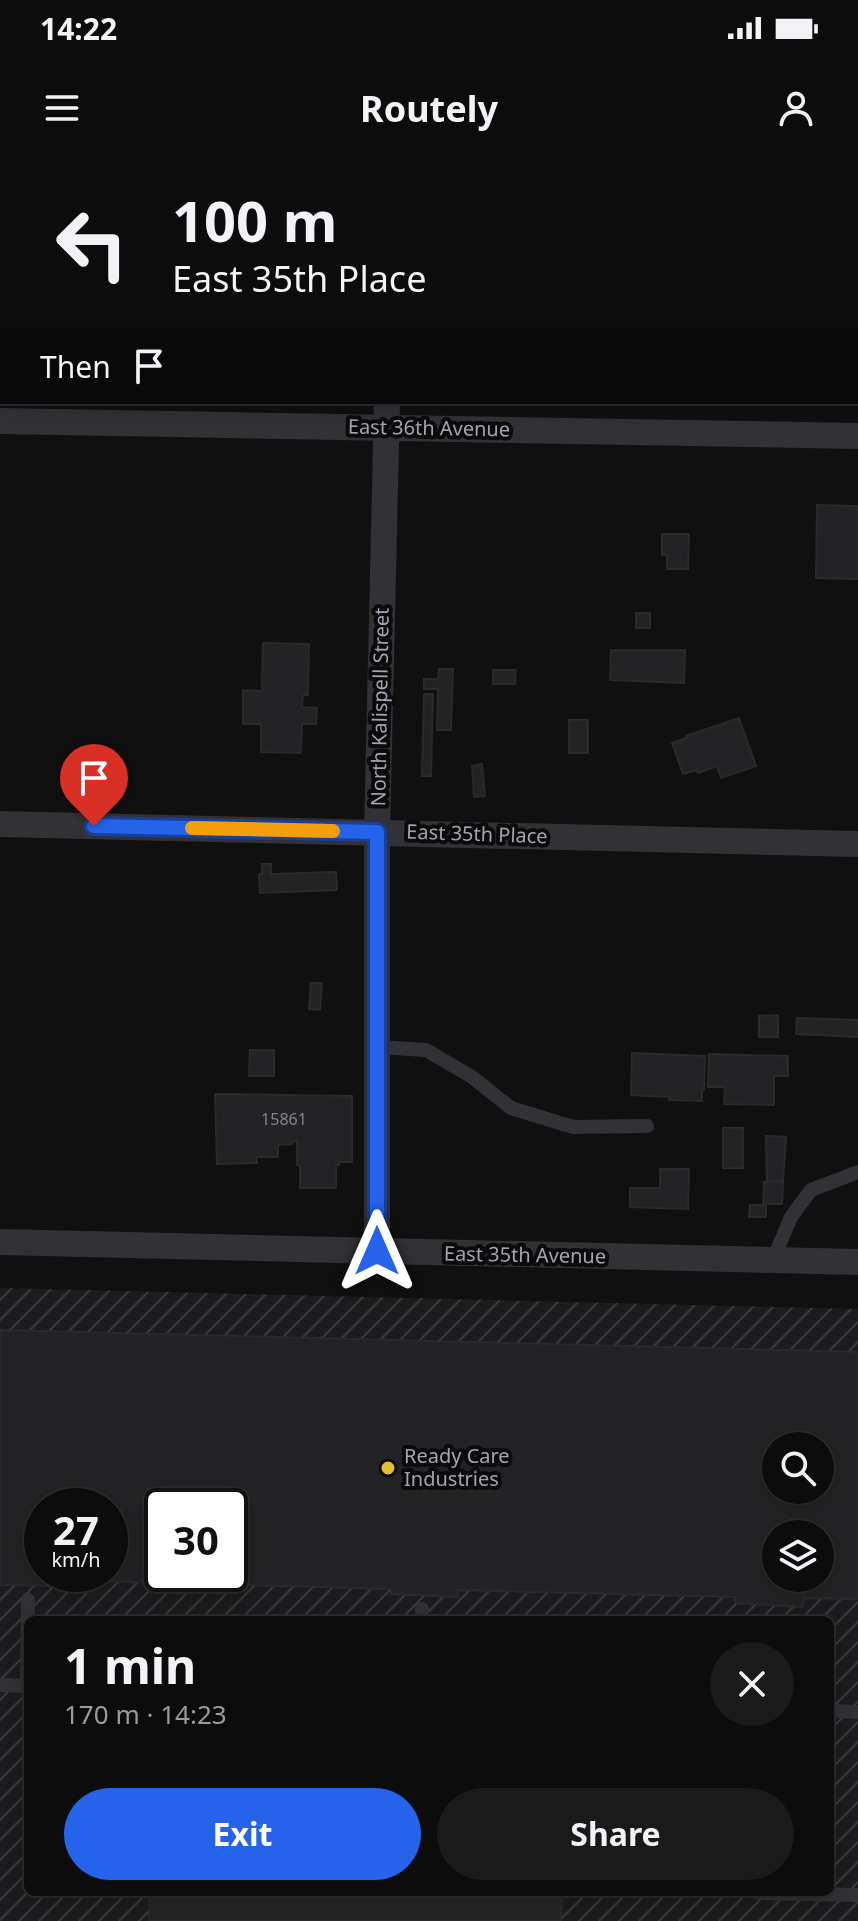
<!DOCTYPE html>
<meta charset="utf-8">
<style>
body{margin:0;font-family:"Noto Sans",sans-serif;background:#1a1a1b;color:#f1f3f6;height:100vh;display:flex;flex-direction:column;font-size:30px;white-space:nowrap}
*{box-sizing:border-box;margin:0}
p{font-size:26px;color:#9a9b9d}
.icon{flex:none;width:44px;height:44px;fill:none;stroke:currentColor;stroke-width:2;stroke-linecap:round;stroke-linejoin:round}
.map{position:relative;flex:1;overflow:hidden}
.details{position:absolute;left:24px;top:1456px;width:810px;height:280px;display:flex;flex-direction:column;background:#0c0c0d;border-radius:12px;box-shadow:0 4px 20px #0003,0 0 0 2px #2c2c2e}
.details>*{flex:none}
.top-card{position:absolute;left:0px;top:0px;width:858px;height:244px;box-shadow:0 4px 20px #0003,0 0 0 2px #2c2c2e;background:#0c0c0d;color:#f1f3f6;overflow:hidden}
.buttons{position:absolute;left:762px;top:1272px;display:grid;gap:16px}
.buttons a{display:grid;place-items:center;width:72px;height:72px;border-radius:50%;background:#0c0c0d;box-shadow:0 4px 20px #0003,0 0 0 2px #2c2c2e;font-size:40px}
.speed{position:absolute;left:24px;top:1328px;display:flex;gap:16px;font-size:40px;font-weight:700;text-align:center}
.speed>*{display:grid;place-content:center;width:104px;height:104px;border-radius:50%;background:#0c0c0d;box-shadow:0 4px 20px #0003,0 0 0 2px #2c2c2e;line-height:1}
.speed small{font-size:20px;font-weight:400}
.speed .limit{border:4px solid #111;border-radius:12px;background:#fff;color:#111}
.pin{position:absolute;display:grid;place-items:center;width:68px;height:68px;color:#fff;margin:-82px -34px;border-radius:50% 50% 50% 0;rotate:-45deg;box-shadow:0 0 8px #0007}
.pin .icon{rotate:45deg}
.me{position:absolute;width:88px;margin:-44px;rotate:0deg;stroke-linejoin:round;filter:drop-shadow(0 0 6px #0008)}
.turn{display:flex;align-items:center;gap:28px;height:168px;padding:0 40px;font-size:36px}
.turn .icon{width:104px;height:104px;stroke-width:2.5}
.turn b{display:block;font-size:56px;line-height:68px}
.then{display:flex;align-items:center;height:76px;padding:0 40px;background:#0003;gap:16px;font-size:30px}
.round{display:grid;place-items:center;flex:none;width:84px;height:84px;border-radius:42px;background:#1a1a1b}
.summary{display:flex;align-items:center;justify-content:space-between;height:136px;padding:0 40px}
h1{font-size:48px;font-weight:700;line-height:60px}
.action{display:flex;gap:16px;margin-top:auto;padding:16px 40px}
.action a{flex:1;height:92px;border-radius:48px;background:#2563eb;color:#fff;font-size:32px;font-weight:700;line-height:92px;text-align:center}
.action a+a{background:#1a1a1b;color:#f1f3f6}
.status{display:flex;justify-content:space-between;align-items:center;height:56px;padding:0 40px;background:#0c0c0d;direction:ltr}
.status svg{height:22px;fill:currentColor}
header{display:flex;justify-content:space-between;align-items:center;height:104px;padding:0 40px;background:#0c0c0d;font-size:36px;font-weight:700}
.map>svg:first-child{display:block}
.industrial{fill:url(#industrial-furrows);fill-rule:evenodd}
.building{fill:#232325;stroke:#2a2a2d;stroke-width:2;fill-rule:evenodd}
.lines{fill:none;stroke-linecap:round;stroke-linejoin:round}
.lane{stroke:#313136;stroke-width:14}
.street{stroke:#313136;stroke-width:26}
.route-casing{stroke:#184099;stroke-width:20}
.route{stroke:#2563eb;stroke-width:14}
.slow{stroke:#f59e0b;stroke-width:14}
.poi-dot{fill:#e6be34;stroke:#0b0b0c;stroke-width:3}
.labels{text-anchor:middle;stroke-width:8;stroke-linejoin:round;paint-order:stroke}
.number-label{font-size:16px;fill:#82848d}
.street-label{font-size:20px;fill:#a2a5b1;stroke:#0b0b0c}
.poi-label{font-size:20px;fill:#a2a5b1;stroke:#0b0b0c;text-anchor:start}
</style>
<div class="status"><b>14:22</b><svg viewBox="0 0 49 12"><path d="M0 12V9h3v3zM5 12V6h3v6zM10 12V3h3v9zM15 12V0h3v12zM26 1h20v11H26zM47 4h2v5h-2z"/></svg></div>
<header><svg class="icon" aria-label="menu" viewBox="0 0 24 24"><path d="M4 6h16M4 12h16M4 18h16"/></svg>Routely<svg class="icon" aria-label="person" viewBox="0 0 24 24"><circle cx="12" cy="8" r="4"/><path d="M4 21q1-7 8-7t8 7"/></svg></header>
<div class="map">
<svg width="858" height="1761" viewBox="0 0 858 1761">
<defs>
<pattern id="industrial-furrows" width="10" height="10" patternUnits="userSpaceOnUse" patternTransform="scale(2)"><rect width="10" height="10" fill="#1c1c1e"/><path d="M-1 1l2-2M0 10L10 0M9 11l2-2" fill="none" stroke="#3a3a3c"/></pattern>
</defs>
<rect width="100%" height="100%" fill="#101011"/>
<path class="industrial" d="M0 1128 858 1149V1761H0ZM776 1286H820V1330H776ZM42 1346H110V1414H42ZM162 1346H230V1414H162ZM776 1374H820V1418H776ZM28 1460H830V1732H28Z"/>
<path class="building" d="M817 345 858 346V419L816 418Z
M662 374H689L688 409H667V395H662Z
M636 453H650V468H636Z
M263 483 309 484 308 535H303L302 547 317 548 316 564H302L301 593 261 592V564H243V530L262 531Z
M611 490H685L684 523 610 520Z
M439 509H453L451 570H437L438 529H424V519H438Z
M493 510H516L515 524H493Z
M424 534H433L431 616H422Z
M739 558 756 606 721 618 717 606 698 613 697 610 683 614 672 583 686 578V576Z
M569 560H588V593H569Z
M482 604 485 636 474 637 472 606Z
M262 704H271V714L336 712 337 730 260 733 259 714H262Z
M311 823H322L320 850 309 849Z
M778 855V877H759V856Z
M797 858 858 860V877L796 874Z
M250 890H274V916H249Z
M632 893 705 896 704 930H702V941L669 940 670 937 631 935Z
M709 894 788 896V916H774V945L724 944 725 927H708Z
M215 934 352 936V1002H339V1005H336V1028H300V1005H297V981L292 982V984L278 985V997H256L257 1003 217 1004Z
M723 968H743V1008H723Z
M766 976 786 977 783 1021H767Z
M660 1009H689L688 1049 630 1047V1028H660Z
M764 1022H783L782 1044H763Z
M750 1045H766V1057H749Z
M0 1170 858 1192V1439L804 1438 803 1447 735 1443V1437L457 1430 458 1437 391 1434V1429L62 1420V1426L0 1425ZM776 1286H820V1330H776ZM42 1346H110V1414H42ZM162 1346H230V1414H162ZM776 1374H820V1418H776Z
M150 1732H562L561 1761H149Z"/>
<g class="lines">
<path class="lane" d="M377 887 426 890 472 917 511 948 573 967 647 966
M773 1100 791 1057 811 1030 858 1012
M422 1449V1460
M0 1525 28 1526
M27 1526 28 1440
M830 1551 858 1552
M758 1733 858 1735"/>
<path class="street" d="M394 2V0
M0 261 858 276
M0 664 858 684
M0 1082 858 1102
M377 1091V672L387 242"/>
</g>
<g class="lines">
<g class="route-casing">
<path id="route" d="M94 666 377 672V1091"/>
</g>
<use href="#route" class="route"/>
<path class="slow" d="M192 668 333 671"/>
</g>
<circle class="poi-dot" cx="388" cy="1308" r="8"/>
<g class="labels">
<g class="number-label">
<text x="284" y="965">15861</text>
</g>
<g class="street-label">
<text transform="translate(429 268) rotate(1)" y="7">East 36th Avenue</text>
<text transform="translate(380 547) rotate(-89)" y="7">North Kalispell Street</text>
<text transform="translate(477 674) rotate(2)" y="7">East 35th Place</text>
<text transform="translate(525 1095) rotate(1)" y="7">East 35th Avenue</text>
</g>
<g class="poi-label">
<text x="404" y="1303">Ready Care<tspan x="404" dy="23">Industries</tspan></text>
</g>
</g>
</svg>
<div class="buttons">
<a><svg class="icon" aria-label="search" viewBox="0 0 24 24"><circle cx="10" cy="10" r="6"/><path d="M15 15l6 6"/></svg></a>
<a><svg class="icon" aria-label="layers" viewBox="0 0 24 24"><path d="M12 4l9 5-9 5-9-5zM3 14l9 5 9-5"/></svg></a>
</div>
<div class="speed"><div>27<small>km/h</small></div><div class="limit">30</div></div>
<div class="pin" style="left:94px;top:666px;background:#d93025"><svg class="icon" aria-label="arrive" viewBox="0 0 24 24"><path d="M6 21V4h12l-3 4 3 4H6"/></svg></div>
<svg class="me" style="left:377px;top:1091px" viewBox="-20 -20 40 40"><path d="M0-17L14 15 0 8-14 15z" fill="#2563eb" stroke="#fff" stroke-width="4"/></svg>
<div class="top-card">
<div class="turn"><svg class="icon" aria-label="left" viewBox="0 0 24 24"><path d="M17 20v-9H6M10 6l-5 5 5 5"/></svg><div><b>100 m</b>East 35th Place</div></div>
<div class="then">Then<svg class="icon" aria-label="arrive" viewBox="0 0 24 24"><path d="M6 21V4h12l-3 4 3 4H6"/></svg></div>
</div>
<section class="details">
<div class="summary"><div><h1>1 min</h1><p>170 m · 14:23</p></div><a class="round"><svg class="icon" aria-label="close" viewBox="0 0 24 24"><path d="M6 6l12 12M18 6L6 18"/></svg></a></div>
<div class="action"><a>Exit</a><a>Share</a></div>
</section>
</div>
